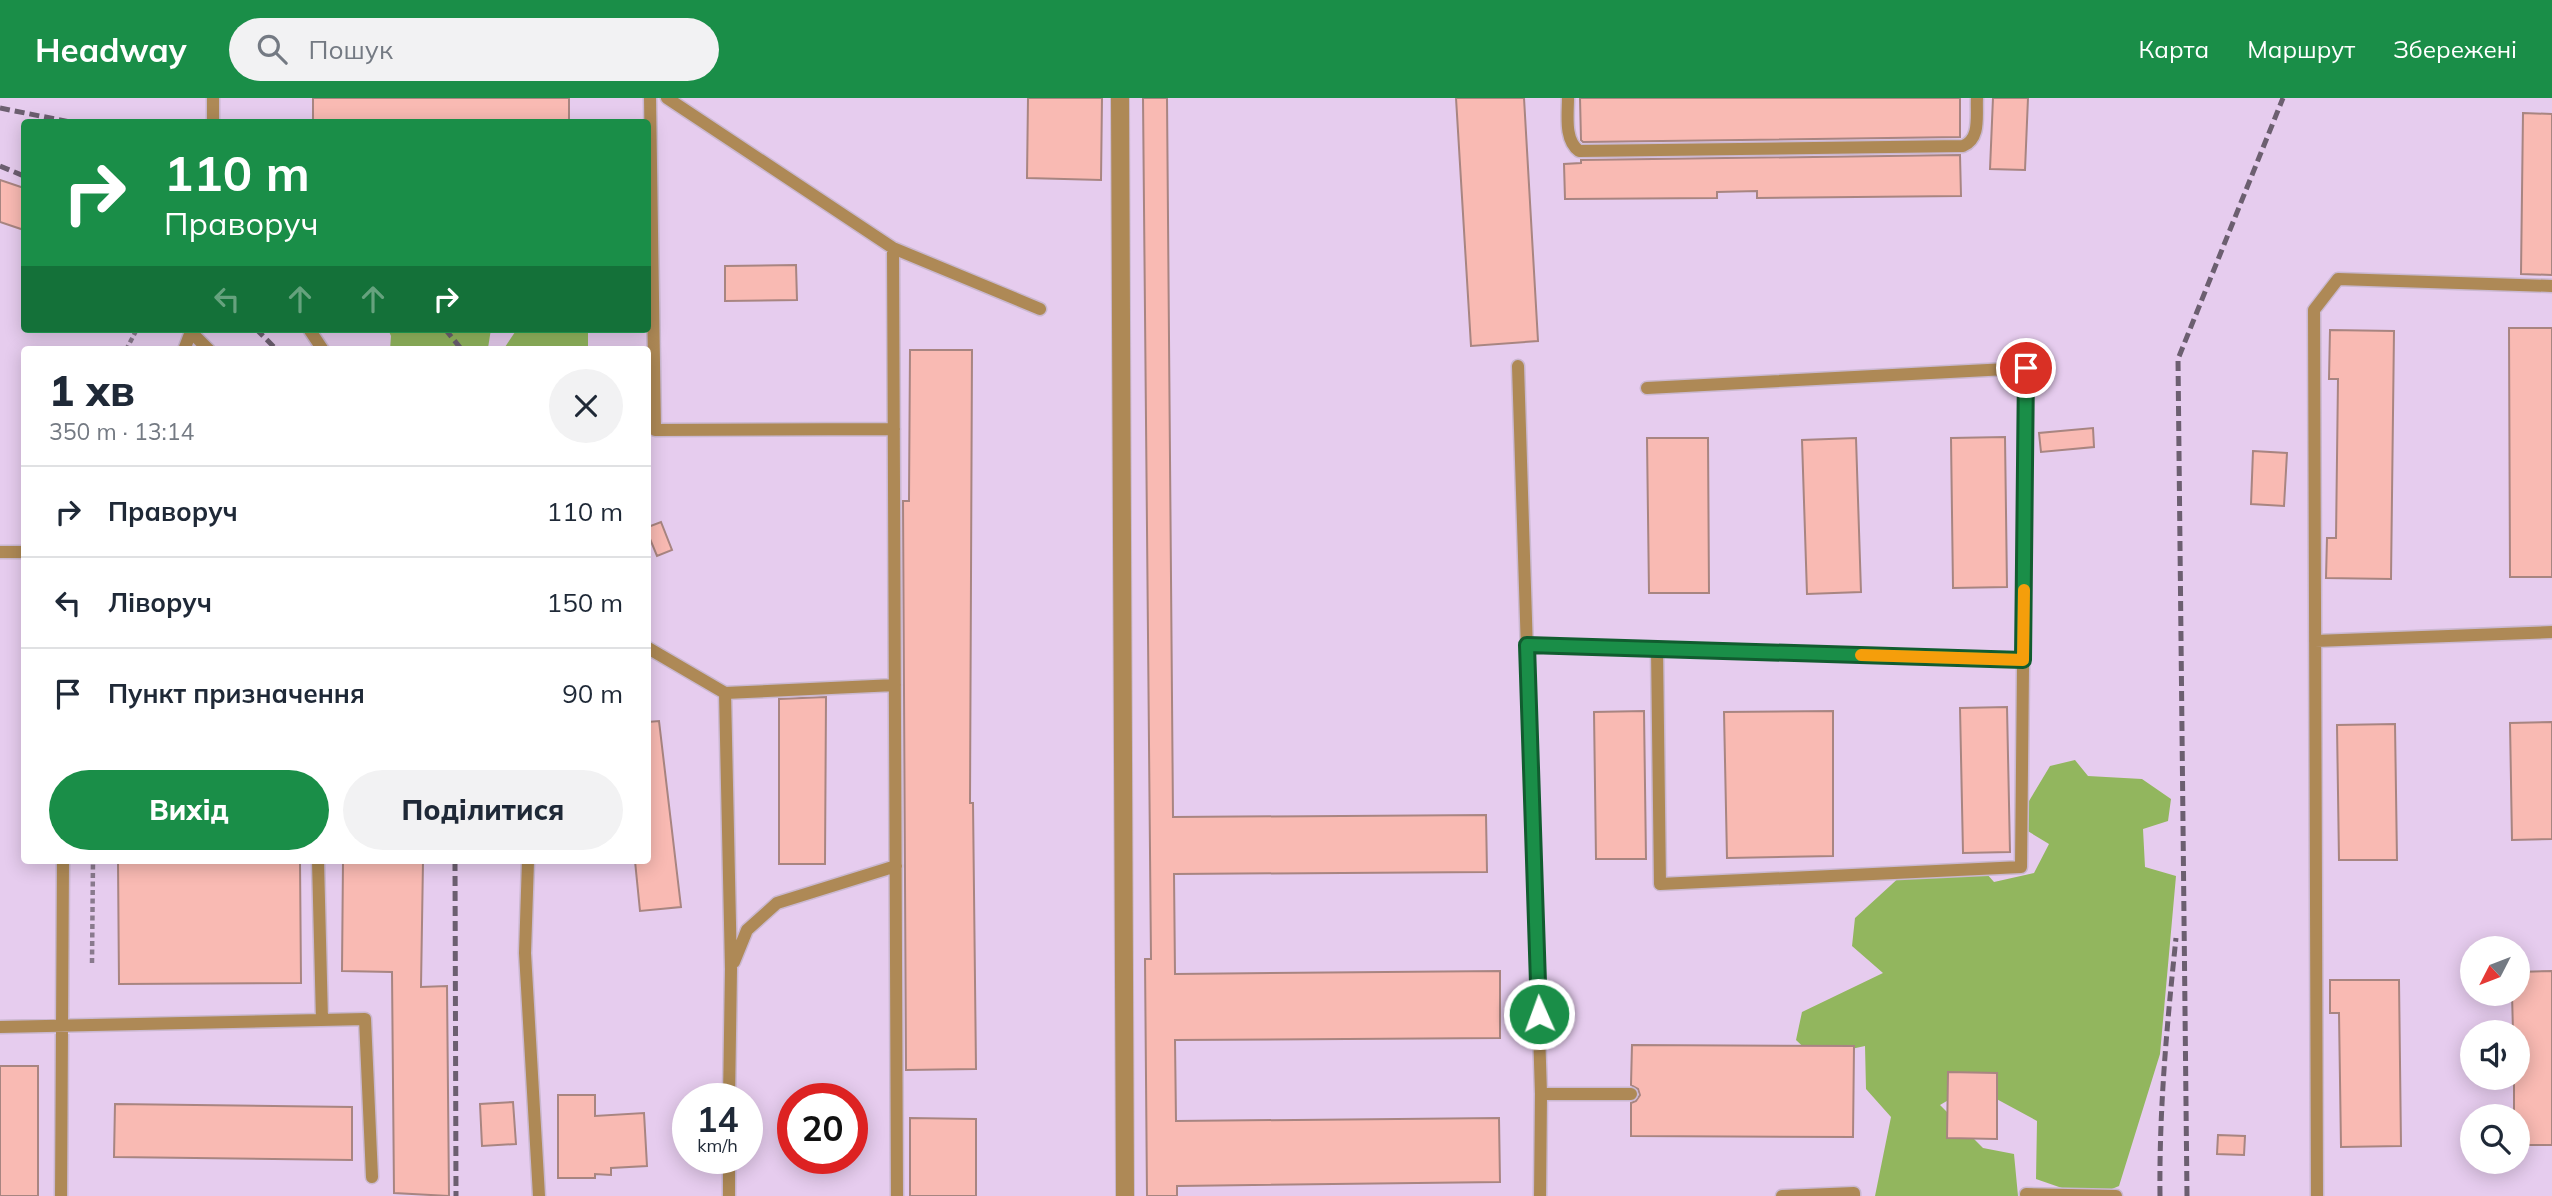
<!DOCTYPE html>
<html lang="uk">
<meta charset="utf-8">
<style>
body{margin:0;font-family:Mulish,sans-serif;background:#f2f2f3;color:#1f2937;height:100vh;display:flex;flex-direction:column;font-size:26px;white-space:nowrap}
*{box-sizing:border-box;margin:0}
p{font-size:23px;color:#747a83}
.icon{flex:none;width:38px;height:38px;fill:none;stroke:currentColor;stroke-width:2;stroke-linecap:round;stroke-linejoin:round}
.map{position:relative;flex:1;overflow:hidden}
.drawer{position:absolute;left:21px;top:248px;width:630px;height:518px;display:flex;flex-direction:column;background:#fff;border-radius:7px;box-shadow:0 4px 18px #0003}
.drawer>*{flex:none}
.guide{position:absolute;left:21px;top:21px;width:630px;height:214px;border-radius:7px;box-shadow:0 4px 18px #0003;background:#1a8e48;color:#fff;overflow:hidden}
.needle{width:46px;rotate:228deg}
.fabs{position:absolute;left:2460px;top:838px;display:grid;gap:14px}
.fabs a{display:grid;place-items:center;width:70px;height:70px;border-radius:50%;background:#fff;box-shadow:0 4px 18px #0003;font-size:35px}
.speed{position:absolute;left:672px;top:985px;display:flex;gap:14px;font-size:35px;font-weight:700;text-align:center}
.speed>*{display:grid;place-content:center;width:91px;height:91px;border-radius:50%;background:#fff;box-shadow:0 4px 18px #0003;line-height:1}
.speed small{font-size:18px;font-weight:400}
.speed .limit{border:10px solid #d22;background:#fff;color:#111}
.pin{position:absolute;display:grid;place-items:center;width:60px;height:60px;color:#fff;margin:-30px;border:4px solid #fff;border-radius:50%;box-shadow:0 2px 7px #0007}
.me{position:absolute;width:77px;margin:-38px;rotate:358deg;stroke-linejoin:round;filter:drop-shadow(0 0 5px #0008)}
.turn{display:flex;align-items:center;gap:24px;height:147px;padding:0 28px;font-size:32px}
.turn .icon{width:91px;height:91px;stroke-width:2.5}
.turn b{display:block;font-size:49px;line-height:60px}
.lanes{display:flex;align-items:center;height:66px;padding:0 28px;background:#0003;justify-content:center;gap:35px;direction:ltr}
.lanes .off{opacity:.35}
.round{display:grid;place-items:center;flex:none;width:74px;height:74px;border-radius:37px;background:#f2f2f3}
.summary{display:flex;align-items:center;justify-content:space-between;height:119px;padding:0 28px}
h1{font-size:42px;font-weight:800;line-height:52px}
.cta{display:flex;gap:14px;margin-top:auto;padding:14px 28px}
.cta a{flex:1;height:80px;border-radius:42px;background:#1a8e48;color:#fff;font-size:28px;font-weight:800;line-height:80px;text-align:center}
.cta a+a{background:#f2f2f3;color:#1f2937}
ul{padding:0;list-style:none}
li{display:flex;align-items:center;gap:21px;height:91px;padding:0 28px;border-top:2px solid #e0e1e3}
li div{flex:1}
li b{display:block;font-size:26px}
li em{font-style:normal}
header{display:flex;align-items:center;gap:42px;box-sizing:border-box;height:98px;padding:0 35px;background:#1a8e48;color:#fff}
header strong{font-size:33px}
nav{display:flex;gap:38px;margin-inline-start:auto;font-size:24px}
.search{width:490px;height:63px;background:#f2f2f3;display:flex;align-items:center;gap:18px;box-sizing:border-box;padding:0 24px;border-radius:38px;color:#747a83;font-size:26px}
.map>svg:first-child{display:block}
.built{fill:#e6ccee;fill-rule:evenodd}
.forest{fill:#92b65e}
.building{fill:#f9bab3;stroke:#a88581;stroke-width:2}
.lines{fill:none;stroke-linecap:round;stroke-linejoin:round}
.service-casing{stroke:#cab8d0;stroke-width:15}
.minor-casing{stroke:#cab8d0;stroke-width:20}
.path{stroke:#897a8d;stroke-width:4.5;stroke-dasharray:5 3.5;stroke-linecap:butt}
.service{stroke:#ae8956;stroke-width:12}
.minor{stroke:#ae8956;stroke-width:18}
.rail{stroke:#6c5f70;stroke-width:5;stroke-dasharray:10 5;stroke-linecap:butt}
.route-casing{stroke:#115c2f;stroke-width:18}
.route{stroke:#1a8e48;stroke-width:12}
.slow{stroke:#f59e0b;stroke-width:12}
</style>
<header>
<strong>Headway</strong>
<div class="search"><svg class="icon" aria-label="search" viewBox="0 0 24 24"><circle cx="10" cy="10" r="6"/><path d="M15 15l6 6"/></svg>Пошук</div>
<nav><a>Карта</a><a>Маршрут</a><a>Збережені</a></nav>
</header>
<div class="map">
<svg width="2552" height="1098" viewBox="0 0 2552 1098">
<rect width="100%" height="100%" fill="#f0dbf7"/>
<path class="built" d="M0 0H2552V1098H0ZM24 24H648V231H24ZM24 252H648V763H24ZM2473 850H2518V896H2473ZM2473 934H2518V980H2473ZM688 1001H747V1060H688ZM793 1001H852V1060H793ZM2473 1018H2518V1064H2473Z"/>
<path class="forest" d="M388 231H491L488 250 492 252H390L391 238Z
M517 231H588V252H503Z
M2075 662 2088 678 2142 681 2171 701 2168 723 2143 731 2145 769 2176 778 2160 956 2119 1088 2095 1098H2085L2036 1081 2037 1023 1991 998 1986 980 1940 1007 1983 1050 2014 1056 2018 1098H1875L1891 1019 1866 991 1865 948 1814 959 1796 942 1802 914 1883 875 1852 848 1855 820 1903 776 1978 766 1994 784 2034 775 2049 746 2026 732V708L2050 668Z"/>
<path class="building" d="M313 0H569V24H313Z
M1028 0H1102L1101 82 1027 80Z
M1143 0H1167L1173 719 1486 717 1487 774 1174 776 1175 876 1500 873V940L1175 942 1176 1023 1499 1020 1500 1084 1177 1088V1098H1147L1145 861H1151Z
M1456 0H1524L1538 243 1471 248Z
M1580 0H1960V39L1583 44 1581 42Z
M1993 0H2028L2025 72 1990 71Z
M2523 15 2552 16V177L2521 176Z
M1960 57 1961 98 1757 100V93L1717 94V100L1565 101 1564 66 1581 65V62Z
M0 82 24 90V132L0 124Z
M796 167 797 202 725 203V168Z
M2509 230H2552V479H2510Z
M2330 232 2394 233 2391 481 2326 480 2327 440H2336L2338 281H2329Z
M910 252H972L970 705H973L976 971 906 972 903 403H909Z
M2093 330 2094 349 2041 354 2039 335Z
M2005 339 2007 489 1953 490 1951 340Z
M1647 340H1708L1709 495H1649Z
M1856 340 1861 494 1807 496 1802 342Z
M2253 353 2287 355 2284 408 2251 406Z
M661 424 672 452 657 458 648 436V429Z
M826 599 825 766H779V601Z
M2007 609 2010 754 1963 755 1960 610Z
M1644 613 1646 761H1596L1594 614Z
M1833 613V758L1727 760 1724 614Z
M659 623 681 809 640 813 635 763H648V624Z
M2552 624V741L2512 742 2510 625Z
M2395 626 2397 762H2339L2337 627Z
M118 763H300L301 885 119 886Z
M343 763H423L421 889 447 888 449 1098 394 1095 392 874 342 873Z
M2552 873V1047H2518V1018H2514V980H2518V934H2513L2512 896H2518V874Z
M2330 882H2399L2401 1048 2341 1049 2339 915H2330Z
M1632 947 1854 948 1853 1039 1631 1038V1005L1636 1003 1640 997 1638 991 1631 987Z
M0 968H38V1098H0Z
M1948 974 1997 975V1041L1947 1040Z
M558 997H595V1018L644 1015 647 1068 611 1070V1077L595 1076V1080H558Z
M513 1004 516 1046 482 1048 480 1006Z
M115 1006 352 1009V1062L114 1059Z
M910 1020 976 1021V1098H910Z
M2218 1037 2245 1038 2244 1057 2217 1056Z"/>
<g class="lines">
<g class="service-casing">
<path id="service" d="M650 0 655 332 894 331
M667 0 893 150 1040 211
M1568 0C1568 17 1564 42 1579 53L1963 48C1981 41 1976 17 1977 0
M213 24V0
M893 150 897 1098
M309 231 323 252
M191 234 209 252
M184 252 192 231
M1518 268 1541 996 1540 1098
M1647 290 2026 270 2021 769 1660 786 1657 551
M0 454H24
M2315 543 2552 534
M1527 547 2023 562
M648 550 725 595 895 587
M725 595 731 871 729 1001
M318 763 322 922
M528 763 525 855 539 1098
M734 864 747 832 777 805 896 768
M0 929 365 921 372 1079
M1541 996H1631
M2026 1096 2116 1098
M61 1098 63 763
M729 1098V1060
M1782 1098 1854 1095V1098
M2317 1098 2314 212 2338 181 2552 188"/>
</g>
<g class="minor-casing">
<path id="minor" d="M1120 0 1125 1098"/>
</g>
<path class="path" d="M126 252 137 231
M92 865 93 763"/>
<use href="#service" class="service"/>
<use href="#minor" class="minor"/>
<path class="rail" d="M0 10 70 24
M0 68 24 78
M256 231 277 252
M445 231 462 252
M455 763 456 1098
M2160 1098C2159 1011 2167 926 2176 840
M2187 1098 2178 261 2283 0"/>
</g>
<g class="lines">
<g class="route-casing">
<path id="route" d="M1539 916 1527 547 2023 562 2026 270"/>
</g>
<use href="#route" class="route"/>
<path class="slow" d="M1861 557 2023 562 2024 492"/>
</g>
</svg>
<div class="fabs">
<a><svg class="needle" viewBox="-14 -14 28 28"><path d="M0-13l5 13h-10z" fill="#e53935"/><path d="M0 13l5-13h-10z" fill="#747a83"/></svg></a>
<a><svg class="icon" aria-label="sound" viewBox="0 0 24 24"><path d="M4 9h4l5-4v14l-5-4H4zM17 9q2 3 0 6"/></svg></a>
<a><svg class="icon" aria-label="search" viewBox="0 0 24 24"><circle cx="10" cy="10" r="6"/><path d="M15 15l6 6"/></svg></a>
</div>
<div class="speed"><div>14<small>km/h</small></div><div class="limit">20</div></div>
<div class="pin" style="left:2026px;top:270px;background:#d93025"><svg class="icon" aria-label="arrive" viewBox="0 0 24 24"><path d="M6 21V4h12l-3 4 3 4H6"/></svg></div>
<svg class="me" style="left:1539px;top:916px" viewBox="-20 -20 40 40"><circle r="17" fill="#1a8e48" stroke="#fff" stroke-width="3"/><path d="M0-11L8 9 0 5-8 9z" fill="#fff"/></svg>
<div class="guide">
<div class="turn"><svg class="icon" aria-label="right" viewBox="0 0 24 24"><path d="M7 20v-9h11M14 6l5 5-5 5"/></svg><div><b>110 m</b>Праворуч</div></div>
<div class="lanes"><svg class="icon off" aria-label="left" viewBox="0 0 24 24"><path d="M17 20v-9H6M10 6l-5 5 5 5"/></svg><svg class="icon off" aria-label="ahead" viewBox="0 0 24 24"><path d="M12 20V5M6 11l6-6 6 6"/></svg><svg class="icon off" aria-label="ahead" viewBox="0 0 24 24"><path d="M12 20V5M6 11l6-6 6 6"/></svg><svg class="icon" aria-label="right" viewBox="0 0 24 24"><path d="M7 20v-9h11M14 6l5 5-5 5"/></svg></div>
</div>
<section class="drawer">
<div class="summary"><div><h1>1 хв</h1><p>350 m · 13:14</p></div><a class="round"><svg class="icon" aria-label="close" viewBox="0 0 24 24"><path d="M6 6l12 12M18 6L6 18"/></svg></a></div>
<ul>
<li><svg class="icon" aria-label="right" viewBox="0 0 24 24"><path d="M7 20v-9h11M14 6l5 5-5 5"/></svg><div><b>Праворуч</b></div><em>110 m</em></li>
<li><svg class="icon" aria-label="left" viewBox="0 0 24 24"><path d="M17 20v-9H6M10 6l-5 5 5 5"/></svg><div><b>Ліворуч</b></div><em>150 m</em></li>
<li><svg class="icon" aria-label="arrive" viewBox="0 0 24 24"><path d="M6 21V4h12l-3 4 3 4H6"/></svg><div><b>Пункт призначення</b></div><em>90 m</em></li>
</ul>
<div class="cta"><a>Вихід</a><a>Поділитися</a></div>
</section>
</div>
